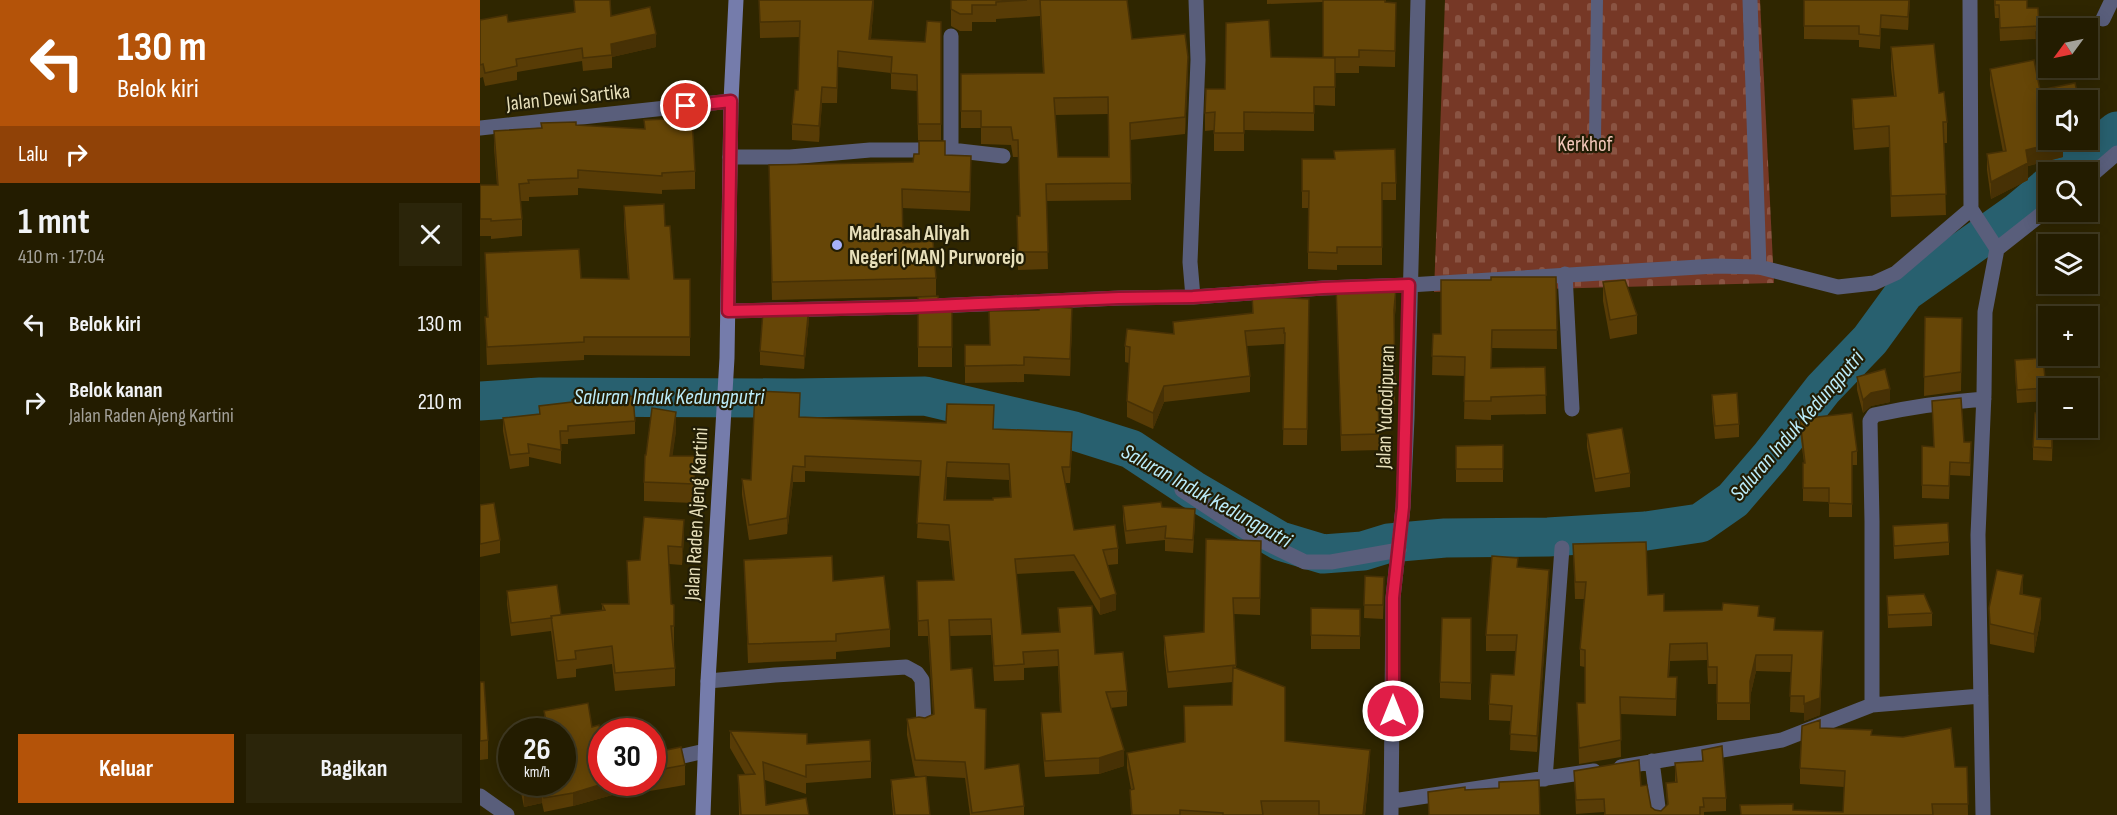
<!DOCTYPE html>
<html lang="id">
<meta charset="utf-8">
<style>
body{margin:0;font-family:"Sofia Sans Condensed",sans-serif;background:#2b250a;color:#f1f3f6;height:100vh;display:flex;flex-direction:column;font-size:22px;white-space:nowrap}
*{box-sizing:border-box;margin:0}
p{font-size:20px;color:#a3a199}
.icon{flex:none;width:33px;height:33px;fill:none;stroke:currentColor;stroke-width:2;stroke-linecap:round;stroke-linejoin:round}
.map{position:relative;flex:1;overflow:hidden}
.panel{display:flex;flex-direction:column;background:#231c00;width:480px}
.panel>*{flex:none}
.banner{background:#b45309;color:#fff;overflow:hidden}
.needle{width:39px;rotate:237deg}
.tools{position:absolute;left:1558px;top:18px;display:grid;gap:12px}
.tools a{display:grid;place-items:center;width:60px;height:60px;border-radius:0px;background:#231c00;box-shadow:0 3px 15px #0003,0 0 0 2px #403a22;font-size:30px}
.speed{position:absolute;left:18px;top:718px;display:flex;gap:12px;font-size:30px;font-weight:700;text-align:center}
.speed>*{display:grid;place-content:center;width:78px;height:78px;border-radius:50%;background:#231c00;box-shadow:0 3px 15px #0003,0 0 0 2px #403a22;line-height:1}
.speed small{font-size:15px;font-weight:400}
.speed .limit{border:9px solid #d22;background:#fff;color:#111}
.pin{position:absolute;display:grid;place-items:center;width:51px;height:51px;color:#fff;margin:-26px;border:3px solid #fff;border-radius:50%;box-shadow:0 2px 6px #0007}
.me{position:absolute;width:66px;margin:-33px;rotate:0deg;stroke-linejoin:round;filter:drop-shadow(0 0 4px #0008)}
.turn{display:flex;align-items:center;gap:21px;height:126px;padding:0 18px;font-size:27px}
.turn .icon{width:78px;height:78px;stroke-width:2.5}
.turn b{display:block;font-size:42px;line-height:51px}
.then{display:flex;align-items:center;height:57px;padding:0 18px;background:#0003;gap:12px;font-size:22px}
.round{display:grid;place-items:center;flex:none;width:63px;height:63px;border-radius:0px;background:#2b250a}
.headline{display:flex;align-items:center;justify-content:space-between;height:102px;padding:0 18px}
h1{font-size:36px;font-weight:700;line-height:45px}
.cta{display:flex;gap:12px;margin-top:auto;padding:12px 18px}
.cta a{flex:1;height:69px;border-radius:0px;background:#b45309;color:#fff;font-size:24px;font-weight:700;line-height:69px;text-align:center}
.cta a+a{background:#2b250a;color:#f1f3f6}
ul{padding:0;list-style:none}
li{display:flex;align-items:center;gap:18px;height:78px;padding:0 18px}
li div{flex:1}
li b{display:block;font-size:22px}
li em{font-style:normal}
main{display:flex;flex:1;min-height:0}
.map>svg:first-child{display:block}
.cemetery{fill:url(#cemetery-stones)}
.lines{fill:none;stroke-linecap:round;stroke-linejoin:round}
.river{stroke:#28606f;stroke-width:39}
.lane{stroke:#595e7b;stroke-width:12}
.street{stroke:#595e7b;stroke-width:15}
.secondary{stroke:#757cab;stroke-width:15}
.wall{fill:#583c06;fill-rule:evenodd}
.shaded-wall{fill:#473105}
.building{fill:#664607;stroke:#473105;stroke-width:1.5;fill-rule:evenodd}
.route-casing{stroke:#92132f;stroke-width:15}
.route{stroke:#e11d48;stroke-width:10}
.poi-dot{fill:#a6b1fc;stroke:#221d05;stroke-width:2}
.labels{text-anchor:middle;stroke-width:4.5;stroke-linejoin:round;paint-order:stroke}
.street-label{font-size:21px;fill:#e7dfba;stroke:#221d05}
.park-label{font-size:21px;fill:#f2c6b9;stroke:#221d05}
.poi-label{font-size:21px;font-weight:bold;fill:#e7dfba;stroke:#221d05;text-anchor:start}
.water-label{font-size:22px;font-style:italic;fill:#bbecfa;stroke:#221d05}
</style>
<main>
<section class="panel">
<div class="banner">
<div class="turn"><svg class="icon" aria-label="left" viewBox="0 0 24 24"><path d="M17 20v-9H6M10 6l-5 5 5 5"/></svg><div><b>130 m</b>Belok kiri</div></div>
<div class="then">Lalu<svg class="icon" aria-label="right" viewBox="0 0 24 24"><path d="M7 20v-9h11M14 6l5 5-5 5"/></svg></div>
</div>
<div class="headline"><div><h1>1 mnt</h1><p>410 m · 17:04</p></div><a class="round"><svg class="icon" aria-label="close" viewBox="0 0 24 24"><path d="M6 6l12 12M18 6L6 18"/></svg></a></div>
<ul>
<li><svg class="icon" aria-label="left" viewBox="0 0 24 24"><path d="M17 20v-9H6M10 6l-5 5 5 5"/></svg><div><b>Belok kiri</b></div><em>130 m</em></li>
<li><svg class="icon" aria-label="right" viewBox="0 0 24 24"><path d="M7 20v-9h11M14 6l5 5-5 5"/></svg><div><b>Belok kanan</b><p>Jalan Raden Ajeng Kartini</p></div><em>210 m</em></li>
</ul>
<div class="cta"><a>Keluar</a><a>Bagikan</a></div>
</section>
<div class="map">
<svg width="1637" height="815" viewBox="0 0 1637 815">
<defs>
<pattern id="cemetery-stones" width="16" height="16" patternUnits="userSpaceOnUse" patternTransform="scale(1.5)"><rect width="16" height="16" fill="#763826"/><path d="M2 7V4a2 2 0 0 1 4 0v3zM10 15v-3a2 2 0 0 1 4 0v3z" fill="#8a5443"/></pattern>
</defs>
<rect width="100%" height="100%" fill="#2f2600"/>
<path class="cemetery" d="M965 0H1280L1294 283 954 292Z"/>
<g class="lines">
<path class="river" d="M1586 172 1637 131
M0 401 60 397 315 398 445 396 594 431 651 449 713 490 800 541 843 554 883 551 909 543 965 538 1068 537 1166 531 1220 523 1253 500 1290 457 1343 389 1390 340 1425 292 1538 212 1569 186"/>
<path class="lane" d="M1115 138 1117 0"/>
<path class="street" d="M1270 0 1279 267
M1490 0 1491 209 1517 249 1505 312 1504 394 1498 535 1503 815
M1623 19 1632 0
M0 128 251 101
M471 150 523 156
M250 157H310L390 150H471V36
M1608 178 1637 153
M1517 249 1569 208
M1085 274 1092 409
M713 297 710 262 718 60 716 0
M248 311 430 307 640 298 713 297 843 288 929 285 1235 266 1279 267 1358 287 1394 283 1416 273 1491 209
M702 490 770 535 825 562H851L919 550
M228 681 295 675 426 667 437 673 442 680 444 724
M1392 705V521L1390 421 1394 415C1430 407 1467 402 1504 399
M1172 761 1179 815
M172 763 225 751
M1141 767 1302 740 1392 705 1501 696
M1065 779 1082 548
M0 796 27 815
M913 801 1114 771
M911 815 913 598 923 507 927 418 938 0"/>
<path class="secondary" d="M223 815 228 681 247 358 251 101 256 0"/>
</g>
<path class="wall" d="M94 0H130L131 16 176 47 132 57V68L103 71 102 61 37 72V80L5 86 3 77 0 78V20L28 22 94 13Z
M279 0H394L391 39 445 42 461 22V140H438L437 91 411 89V73L358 67 357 103H342L339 142 312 140V124L318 90 320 37 280 38Z
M471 0H647L652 39 708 74 705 134 650 140 651 200 566 201 568 269 538 270 537 216H540L538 157H533L531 145 501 144V128H481V74L563 73 560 16 516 19V22H492V31H480L471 26ZM628 114V157H578L575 115Z
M787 0H906V2L916 3 915 67 879 66V73H855V106L834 105V131L764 130V151H734V130L725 131V113L745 89 843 58V2L787 4Z
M1324 0H1430L1428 30 1401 28 1400 49 1379 47V40L1324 39Z
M1514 0H1547V8H1558L1559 32 1569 31V67L1557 68 1556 39 1520 41 1519 18H1515Z
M1411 47 1459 93 1467 122V143H1464L1466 215 1411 217 1409 147 1374 150 1372 120V99L1414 96 1411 68Z
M1510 69 1560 90 1569 100 1583 157 1548 166V180L1511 199 1507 170V154L1523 152 1510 85Z
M164 120 215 171V189L182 190V194L98 188V195L49 197V201H40L42 219V236L11 239V236H0V185H17L14 148V131L96 125 164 129Z
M465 155 491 175 490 211 422 208 423 243 456 278V296L292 300 289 165 433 162Z
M822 159 916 183V200H902V265H857V270L828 269V208H822Z
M144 206 185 226 194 279H210V356L104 355V360L7 365 5 317H7L5 253 101 278 148 279 144 225Z
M1076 277 1077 349 1012 348 1011 368 1065 367 1066 414 1011 415V420L984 419 985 376 952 375 953 334H961L1011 280Z
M1123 282 1157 315V334L1130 339 1123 301Z
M856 285 916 304 914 325 915 404 899 405V450L861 451Z
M772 295 795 297 829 299 827 445H803L805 349H804V344L767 346 770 376V392L684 402 673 429 647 417V401L649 363 645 362V346L693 334V322L772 313Z
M438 297 459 304H472V367H438Z
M1445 317 1482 318 1481 391 1444 396Z
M329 319 324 369 280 365V351Z
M592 324 590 376 544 374V382L485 383V345H510Z
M1535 360 1566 388V401L1537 403 1535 373Z
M1377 377 1410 402 1391 406 1383 413 1377 390Z
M1232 395 1259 424V437L1235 439 1232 409Z
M1452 401 1484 442 1491 455 1490 476 1470 475 1469 499 1442 498V446L1454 447Z
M59 406 155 421V434L88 439V444H81V464L49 457V466L30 469 23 431V418L59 414Z
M320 417 513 429 592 448 590 483H585L594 530 638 548V564L628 565 636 610 620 615 594 571 536 574 542 634 579 632 578 608 615 654 647 691V706L630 708 644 766 619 774 565 777 561 729V713L580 712 578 666 544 668V680L514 681 511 635 470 636 471 670 495 708 505 769 544 806V815H490L485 778 446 776 450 815H413L411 794V780L445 776H435L427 735V719L445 718 453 714 448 636H438L437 581 473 580 469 541 437 538 440 476 325 471V482H313L307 534 269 540 262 495V479L271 480ZM467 477 529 480 530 498 513 500H466Z
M1320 419 1377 451V465H1372V517H1349V502L1323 501V463H1324L1320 432Z
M1573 428 1572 461 1553 460V447Z
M196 431 192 456 215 476 214 503 164 501V482Z
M1107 434 1150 473V487L1115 492 1107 447Z
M1023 445V482H976V446Z
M0 505 20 540V553L0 557Z
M643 506 682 507 715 522 713 553 685 551V540L646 544 643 520Z
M1413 526 1469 542V555L1414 559Z
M204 538 202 565 189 564 191 604 194 605V644L195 668V686L135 691 132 664 96 669V677L77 679 71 631 31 636 27 604V591L81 615 122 610V604H148L147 561 160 560Z
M781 541 780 615 754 614 756 668 805 741 890 765 885 815H651L650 790 651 789 647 768V753L704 742V706L752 705 753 682 688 688 684 653V636L724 632Z
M1093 544 1168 595 1184 611 1279 616 1295 630 1343 648 1340 715 1324 721V713L1310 712 1311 672 1276 671 1270 697V720H1237V684H1228L1227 660 1190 661 1189 677H1197L1196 716 1140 714 1141 757 1099 764 1097 703H1105V667L1100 666V649L1104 599H1095Z
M264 560 353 581 410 629V647L356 652V659L268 663Z
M1038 567 1069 586 1057 752 1030 750 1031 721 1009 720V704L1034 675 1036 651H1006V635Z
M885 576 904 590 903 619 884 618Z
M1543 595 1561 617 1554 653 1510 644 1509 608Z
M1407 596 1452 613V626L1408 628Z
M831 608 880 609V649H831Z
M991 618V700L960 698V682Z
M0 682 8 740V759L0 760Z
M108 703 112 727 119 725 122 738V783H139L136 784V794L93 806 64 812 62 803 44 807 39 783H82V732H66L64 724V711Z
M1340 728 1392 735 1475 767H1487L1488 815H1260L1313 810 1363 812 1364 787 1320 784V768Z
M250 731 327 744 391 761V778L326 783V794L285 780 286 805 329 815H259L258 775 265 774 250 748Z
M1222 750 1246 798V811L1224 812V815H1124V812L1096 814 1094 771 1161 786 1171 807 1175 810 1181 811 1187 805 1186 783 1195 782V763L1222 761Z
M172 753 205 765V785L170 791 168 783H172Z"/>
<path class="shaded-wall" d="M393 0H394V6L389 55V39Z
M1429 0H1430L1428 30V17Z
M176 34V47L132 57 131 44Z
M708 57V74L705 134V117Z
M342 87V103L339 142V126Z
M1583 141V157L1548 166V180L1511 199V182L1546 150Z
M491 156V175L490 211V192Z
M916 288V304L914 327V310Z
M329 306V319L324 369V356Z
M592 308V324L590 376V359Z
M684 386V402L673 429V413Z
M1410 389V402L1391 406 1383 413V400L1391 393Z
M196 412V431L190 475V456Z
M467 462V477L464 516V500Z
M313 466V482L307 534V518Z
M204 520V538L202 565V547Z
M1069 570V586L1057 752V736Z
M1543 575V594H1540Z
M636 594V610L620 615V599Z
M1561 598V617L1554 653V634Z
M1343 631 1340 715 1324 721V704Z
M1276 655V671L1270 697V720V681Z
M644 750V766L619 774V758Z
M890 750V765L885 815H883Z
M126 783H139L136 784V794L93 806V793Z
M62 790V803L44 807V794Z"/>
<path class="building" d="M94 0H130L131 16 170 7 176 34 131 44 132 55 103 58 102 48 36 59 37 66 5 73 3 64 0 65V20L27 15 28 22 95 12Z
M279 0H393L389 39 445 42 447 21 461 22V124H438L437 75 411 73 412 57 358 51 357 88 342 87 339 126 312 124 315 90H318L320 21 280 22Z
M471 0H547L516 2V5H492V14H480L471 9Z
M560 0H647L652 39 705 34 708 57 705 117 650 123 651 183 566 184 568 252H538L537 216H540L538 140H533L531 127H501V111H481V74L564 73ZM628 97 629 157H578L574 98Z
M843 0H905V2L916 3 915 51 879 50V57H843Z
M1324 0H1429L1428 17 1401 15 1400 36 1379 34V26H1324Z
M1515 0H1547V8H1558L1559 26 1520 28 1519 5H1515Z
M789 20 791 57 855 58V87H834V113L764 112V133H734L735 112 725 113 726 89H745L746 23Z
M1569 31V54L1557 55 1556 32Z
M1454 44 1459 93 1464 92 1467 122H1463L1466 194 1411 196 1409 126 1374 129 1372 99 1416 96 1411 47Z
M1554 60 1560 90 1595 83 1599 100H1569V140H1582L1583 141 1546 150 1548 163 1511 182 1507 154 1526 151 1510 69Z
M212 118 215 171 182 173V176L98 170V178L48 180 49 183 39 184 42 219 11 221V219H0V185H18L14 131 62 128 61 123 96 122V125L165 129 164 120Z
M439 141H465V155L491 156 490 192 422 189 423 243 453 241 456 278 292 282 289 165 433 162 434 154H439Z
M915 149 916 183H902V247H857V253L828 252 829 191H822V159H855L854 151Z
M184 204 185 226H190L194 279H210V337H104V342L7 347 5 317H8L5 253 99 249 101 278 149 279 144 206Z
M1011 277H1076L1077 330H1012L1011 368 1065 367 1066 395 1011 397V401H984L985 357 952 356 953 334H961V280H1011Z
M1145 280 1157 315 1130 320 1123 282Z
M856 285 916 288 914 310 915 388H898L899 434 861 435Z
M794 293 795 297 829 299 827 429H803L805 333H804V328L765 331 770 376 684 386 673 413 647 401 650 347 645 346 647 329 694 334 693 322 773 313 772 295Z
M458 296 459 304H472V347H438V297Z
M329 306 324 356 280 351 283 311 293 312V307Z
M559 306 592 308 590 359 544 357V365L485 366V345H510L509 311 559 310Z
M1445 317 1482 318 1481 372 1444 377Z
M1563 358 1566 388 1537 390 1535 360Z
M1405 369 1410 389 1391 393 1383 400 1377 377Z
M275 391 320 393 319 417 466 423 467 404 514 405 513 429 592 432 590 467H582L594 530 635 525 638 548 623 550 636 594 620 599 594 555 535 559 542 634 580 632 578 608 612 606 615 654 643 652 647 691 626 692 644 750 619 758 565 761 561 713 581 712 578 650 543 652 544 664 514 666 511 619 469 620 471 670 492 668 495 708 506 709 505 769 539 764 544 806 492 813 485 762 435 760 427 719 439 717 445 718 454 714 448 620 438 621 437 581 474 580 469 525 437 523 441 461 325 456V467L313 466 307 518 269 525 262 479 271 480ZM467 462 529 464 531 497 513 498V500H464Z
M1257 393 1259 424 1235 426 1232 395Z
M153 396 155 421 88 426V431H80L81 450 48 444 49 453 30 455 23 418 60 414 59 406 92 402V400Z
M1481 398 1484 442H1491L1490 463 1470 462 1469 486 1442 485V446L1454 447 1452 401Z
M172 408 196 412 190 456H215L214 484 164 482 165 455H166Z
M1372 413 1377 451 1372 452V504L1349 503V488H1323V463H1325L1320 419Z
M1555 413H1569V428H1572V448L1553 447Z
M1142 428 1150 473 1115 479 1107 434Z
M1023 445V469H976V446Z
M681 502 682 507 715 509 713 540 685 538 686 526 646 531 643 506Z
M14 503 20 540 0 544V505Z
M164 517 204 520 202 547 188 546 191 604 194 605V626H191L195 668 135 673 132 646 95 651 96 659 77 661 71 616 125 610 122 604H149L147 561 160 560Z
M1468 523 1469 542 1414 546 1413 526Z
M726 539 781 541 780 598H753L756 665 688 672 684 636 724 632Z
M1166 542 1168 595 1184 594V611L1242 610 1243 603 1279 606 1278 616 1295 618 1294 630 1343 631 1340 698 1324 704V696H1310L1312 655H1276L1270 681V703H1237V667H1228L1227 643 1190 644 1188 677H1197L1196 699 1140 697 1141 740 1099 748 1097 703H1105V650L1100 649 1106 582H1095L1093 544Z
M352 556 353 581 404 576 410 629 356 634V641L268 644 264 560Z
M1012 556 1038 558 1037 567 1069 570 1057 736 1030 734 1032 706 1009 704 1011 674 1034 675 1037 635H1006Z
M1517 570 1543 575 1540 594 1561 598 1554 634 1510 624 1509 608Z
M885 576 904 577 903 605H884Z
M77 585 81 615 71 616 72 618 31 623 27 591Z
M1444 594 1452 613 1408 615 1407 596Z
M831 608 880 609V636L831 635Z
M962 618H991V683L960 682Z
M753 667 805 687V741L890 750 883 815H839V801H781L783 815H743V813L700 810V815H652L650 790 654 789 647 753 705 742 704 706 752 705Z
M0 682H4L8 740 0 741Z
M108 703 112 727 119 725 122 738V783H126L93 793 64 798 62 790 44 794 41 783H82V732H68L64 711Z
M1340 720V728L1392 730 1391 735 1423 737 1471 728 1475 767H1487L1488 804H1452L1453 815H1261L1260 805 1313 804V810L1363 812 1365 771 1320 768 1322 726Z
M250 731 327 734V744L390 740 391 761 326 765V777L283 762 286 805 326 798 329 815H261L258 775 275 774Z
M1242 746 1246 798H1223L1224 807H1220V815H1125L1124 799 1096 800 1094 771 1159 760 1161 786 1167 785 1171 807 1175 810 1181 811 1188 804 1186 783 1197 782 1195 763 1223 761 1222 750Z
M201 747 205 765 172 771V753Z
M446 776 450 815H415L411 780Z
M1059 780 1060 815H949L948 792 985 787V790L1019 788V782Z"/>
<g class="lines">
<g class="route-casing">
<path id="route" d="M206 106 251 101 248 311 430 307 639 298 713 297 843 288 929 285 923 507 913 598V711"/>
</g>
<use href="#route" class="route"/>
</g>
<circle class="poi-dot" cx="357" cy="245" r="6"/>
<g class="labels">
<g class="street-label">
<text transform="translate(88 97) rotate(-6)" y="7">Jalan Dewi Sartika</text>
<text transform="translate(905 407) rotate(-88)" y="7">Jalan Yudodipuran</text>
<text transform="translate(216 514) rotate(-87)" y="7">Jalan Raden Ajeng Kartini</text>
</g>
<g class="park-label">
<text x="1105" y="151">Kerkhof</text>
</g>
<g class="poi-label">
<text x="369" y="240">Madrasah Aliyah<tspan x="369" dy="24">Negeri (MAN) Purworejo</tspan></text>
</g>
<g class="water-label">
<text x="189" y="404">Saluran Induk Kedungputri</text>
<text transform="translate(1316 425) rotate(-49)" y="8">Saluran Induk Kedungputri</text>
<text transform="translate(727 495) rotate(29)" y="8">Saluran Induk Kedungputri</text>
</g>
</g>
</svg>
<div class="tools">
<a><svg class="needle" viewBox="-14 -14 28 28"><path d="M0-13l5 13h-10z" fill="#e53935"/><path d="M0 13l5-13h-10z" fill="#a3a199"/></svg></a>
<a><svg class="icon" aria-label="sound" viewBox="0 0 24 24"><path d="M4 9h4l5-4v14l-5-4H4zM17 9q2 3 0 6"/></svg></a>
<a><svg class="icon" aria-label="search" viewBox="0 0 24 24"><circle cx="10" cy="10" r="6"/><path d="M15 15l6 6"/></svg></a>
<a><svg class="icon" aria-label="layers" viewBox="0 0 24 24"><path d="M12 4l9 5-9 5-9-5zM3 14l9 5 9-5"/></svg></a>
<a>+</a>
<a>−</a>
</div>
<div class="speed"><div>26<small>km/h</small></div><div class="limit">30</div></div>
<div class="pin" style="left:206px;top:106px;background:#d93025"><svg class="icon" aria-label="arrive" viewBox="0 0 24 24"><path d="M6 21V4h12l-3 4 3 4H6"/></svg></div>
<svg class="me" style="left:913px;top:711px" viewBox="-20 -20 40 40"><circle r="17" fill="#e11d48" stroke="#fff" stroke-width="3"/><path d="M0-11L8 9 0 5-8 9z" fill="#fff"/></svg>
</div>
</main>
